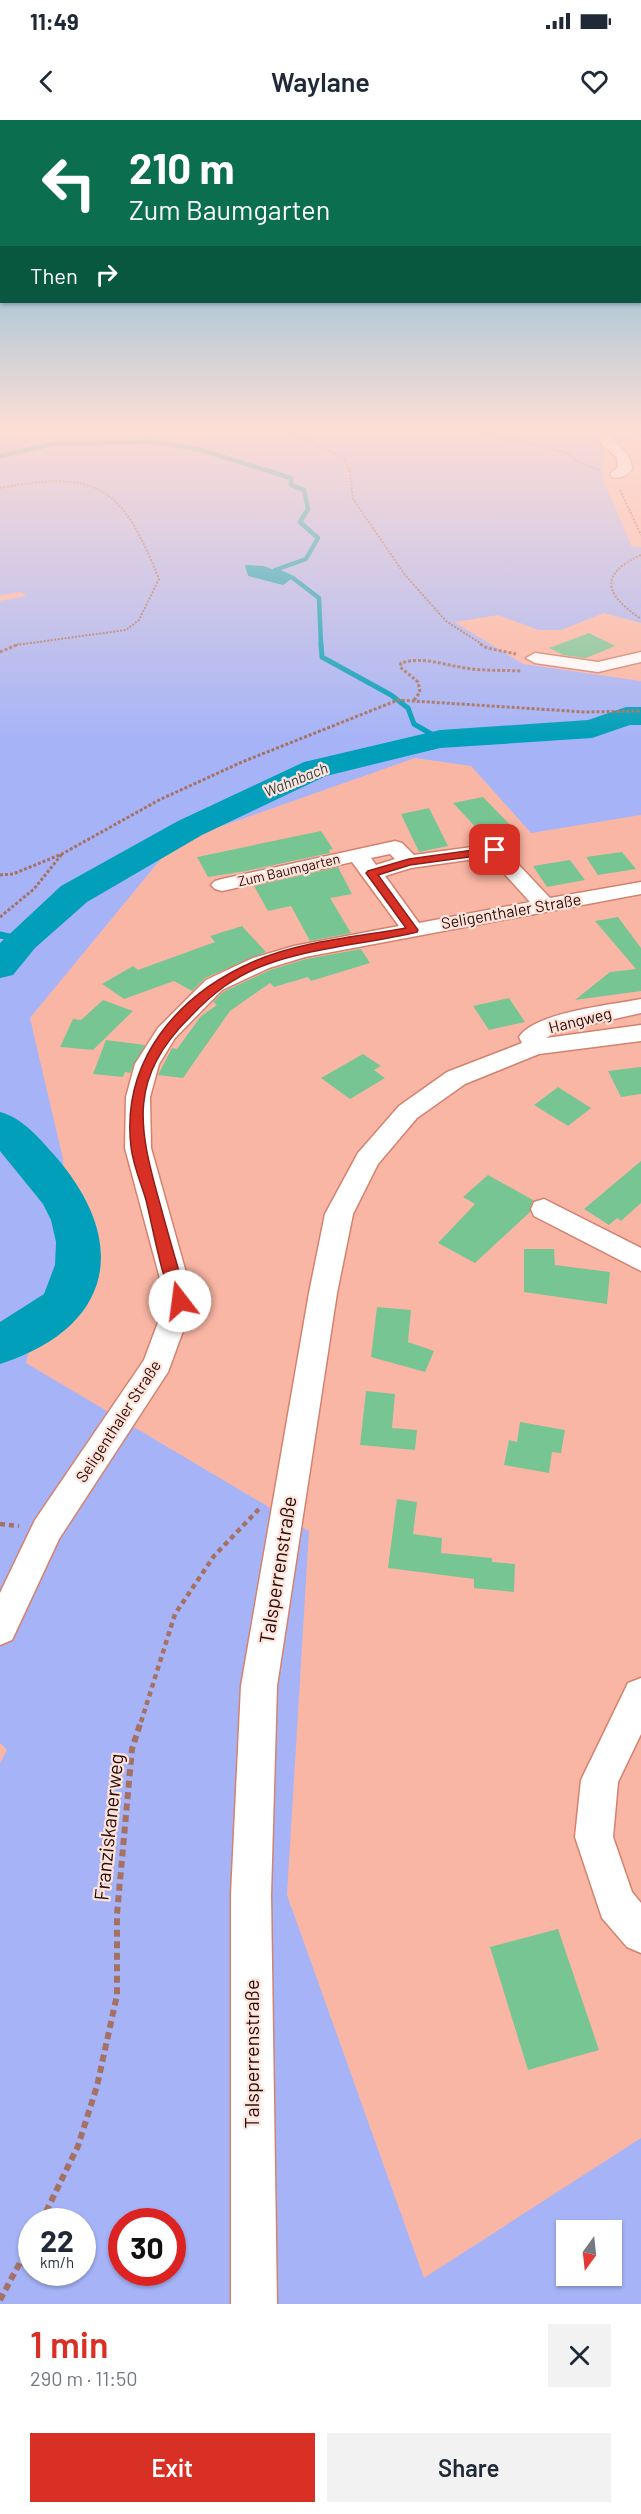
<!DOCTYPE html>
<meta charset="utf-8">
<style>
body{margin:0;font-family:Barlow,sans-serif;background:#f2f2f3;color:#1f2937;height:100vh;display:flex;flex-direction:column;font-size:22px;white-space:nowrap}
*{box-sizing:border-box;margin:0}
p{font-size:20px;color:#747a83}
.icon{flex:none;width:33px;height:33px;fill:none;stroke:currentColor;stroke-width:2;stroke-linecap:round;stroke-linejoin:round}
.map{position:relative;height:2184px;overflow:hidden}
.drawer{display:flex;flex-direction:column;background:#fff;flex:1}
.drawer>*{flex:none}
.guide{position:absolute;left:0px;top:0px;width:642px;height:183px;box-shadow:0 2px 4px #0004;background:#0b6e4f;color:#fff;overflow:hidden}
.needle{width:39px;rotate:195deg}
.buttons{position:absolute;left:556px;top:2100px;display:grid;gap:12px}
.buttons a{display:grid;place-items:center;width:66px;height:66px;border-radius:0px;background:#fff;box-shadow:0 2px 4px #0004;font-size:30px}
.speed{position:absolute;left:18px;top:2088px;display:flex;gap:12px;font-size:30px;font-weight:700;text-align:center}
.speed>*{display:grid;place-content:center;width:78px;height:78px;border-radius:50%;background:#fff;box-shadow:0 2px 4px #0004;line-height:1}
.speed small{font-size:15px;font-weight:400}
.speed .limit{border:9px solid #d22;background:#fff;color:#111}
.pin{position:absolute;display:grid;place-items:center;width:51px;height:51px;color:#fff;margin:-26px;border-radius:12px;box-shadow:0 3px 9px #0006}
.me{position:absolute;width:66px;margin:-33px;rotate:345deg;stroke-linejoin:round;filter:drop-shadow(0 0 4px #0008)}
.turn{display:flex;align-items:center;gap:21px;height:126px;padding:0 30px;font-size:27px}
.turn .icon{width:78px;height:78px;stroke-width:2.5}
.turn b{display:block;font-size:42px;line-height:51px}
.then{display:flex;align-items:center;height:57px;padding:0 30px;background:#0003;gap:12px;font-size:22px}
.round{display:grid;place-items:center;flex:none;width:63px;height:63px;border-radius:0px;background:#f2f2f3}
.head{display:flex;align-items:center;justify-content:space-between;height:102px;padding:0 30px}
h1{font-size:36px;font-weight:600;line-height:45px;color:#d93025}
.button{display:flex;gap:12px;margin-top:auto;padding:12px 30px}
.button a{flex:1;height:69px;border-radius:0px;background:#d93025;color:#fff;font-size:24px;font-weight:600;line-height:69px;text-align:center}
.button a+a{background:#f2f2f3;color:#1f2937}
.status{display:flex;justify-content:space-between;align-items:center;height:42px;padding:0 30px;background:#fff;direction:ltr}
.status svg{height:16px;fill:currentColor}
header{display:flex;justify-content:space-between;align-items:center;height:78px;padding:0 30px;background:#fff;font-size:27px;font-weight:600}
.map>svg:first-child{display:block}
.green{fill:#a6b4f7;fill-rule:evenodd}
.water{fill:#019fba}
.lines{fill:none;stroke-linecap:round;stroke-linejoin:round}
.stream-far2{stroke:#019fba;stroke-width:4.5}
.stream-far1{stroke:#019fba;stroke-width:5}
.stream{stroke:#019fba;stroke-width:7}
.river{fill:#019fba;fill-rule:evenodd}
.building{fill:#78c594}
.minor-casing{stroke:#d3826e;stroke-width:3}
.path-far3{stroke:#a57163;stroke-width:2;stroke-dasharray:2 1.5;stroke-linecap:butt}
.path-far2{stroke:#a57163;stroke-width:3;stroke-dasharray:3 2;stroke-linecap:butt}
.path-far1{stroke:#a57163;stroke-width:4.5;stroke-dasharray:5 4;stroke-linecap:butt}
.path{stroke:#a57163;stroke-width:6;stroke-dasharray:7 4.5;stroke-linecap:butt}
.minor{fill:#fff;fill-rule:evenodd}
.route{fill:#d93025;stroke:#8d1f18;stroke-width:1.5}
.labels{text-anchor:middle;stroke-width:4.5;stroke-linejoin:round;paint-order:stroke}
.far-street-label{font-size:14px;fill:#290b05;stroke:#fee3db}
.far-water-label{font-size:15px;font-style:italic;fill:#243f46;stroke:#fee3db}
.street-label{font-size:16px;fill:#290b05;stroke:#fee3db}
.near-street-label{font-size:20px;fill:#290b05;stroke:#fee3db}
</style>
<div class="status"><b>11:49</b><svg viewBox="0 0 49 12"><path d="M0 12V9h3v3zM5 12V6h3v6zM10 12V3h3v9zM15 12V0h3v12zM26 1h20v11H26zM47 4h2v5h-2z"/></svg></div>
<header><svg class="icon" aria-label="back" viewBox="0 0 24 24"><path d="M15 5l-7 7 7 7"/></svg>Waylane<svg class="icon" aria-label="heart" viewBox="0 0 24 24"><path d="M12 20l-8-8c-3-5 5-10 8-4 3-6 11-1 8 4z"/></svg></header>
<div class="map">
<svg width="641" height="2184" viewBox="0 0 641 2184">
<rect width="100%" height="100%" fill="#fab6a4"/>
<path class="green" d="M0 312 641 313V318L604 325 603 360 632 427H641V503L604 493 561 510H539L498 495 454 502 523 544 641 561V695L531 713 471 646 415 638 174 723 30 898 63 1039V1139L35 1202 26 1243 309 1411 287 1775 424 2158 641 2018V2184H0V1643L7 1630 0 1623V481L26 476 21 472 0 475ZM246 446H264L293 457 283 465ZM32 2102H82V2152H32ZM122 2102H172V2152H122ZM567 2110H612V2156H567Z"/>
<path class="water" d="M245 445 264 446 294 457 283 465 248 456Z"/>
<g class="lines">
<path class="stream-far2" d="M0 336 53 324 153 322 198 329 291 358V365L304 370 308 389 300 402 318 418 306 439 275 450 293 458 319 478 321 525"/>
<path class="stream-far1" d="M321 524 322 537 391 575 408 588 414 604 440 619"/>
<path class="stream" d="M0 815 22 820"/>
<path class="river" d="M626 587H641V605H630L592 618 440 628 326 656 202 715 87 782 35 828 13 855 0 858V823L61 766 178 701 304 642 440 610 588 600Z
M0 992C23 998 40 1019 56 1037 131 1124 112 1208 0 1244V1202L44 1174 55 1145 56 1122 51 1100 43 1084 0 1031Z"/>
</g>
<path class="building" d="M589 513 615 526 586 538 563 535 549 528Z
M483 677 515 710 485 717 453 683Z
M429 688 448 726 419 732 401 694Z
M321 711 333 729 329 730 330 733 246 751 208 757 197 737Z
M622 732 636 749 598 755 586 737Z
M570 740 585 760 547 767 533 746Z
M338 747 352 774 330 778 351 813 310 821 291 786 268 791 254 766Z
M618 797 641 828V871L575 880 610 852 636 849 595 801Z
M242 806 266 832 205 858 192 871 174 861 124 879 102 864 133 846 138 850 215 822 210 816Z
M361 829 370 843 311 861 308 857 274 867 270 863 230 891 183 958 158 955 172 928 177 929 201 896 217 885 213 882 223 872 270 850 306 839Z
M509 878 525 902 489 910 473 886Z
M103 880 133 891 93 930 60 927 73 899 81 900Z
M106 920 145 925 130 953 125 952 123 957 93 954Z
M363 934 381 946 374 950 385 958 350 979 321 958Z
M641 947V974L621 977 608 951Z
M558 967 591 988 568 1006 534 985Z
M641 1041V1083L621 1101 617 1098 609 1105 584 1089Z
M488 1055 533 1080 530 1092 475 1143 438 1123 475 1084 463 1077Z
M524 1129H554L555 1145 610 1152 607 1184 524 1172Z
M377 1187 411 1190 408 1222 434 1231 425 1252 371 1237Z
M366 1271 395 1274 392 1308 417 1310 415 1330 360 1325Z
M520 1302 565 1310 561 1333 552 1332 549 1353 504 1345 509 1320 517 1322Z
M397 1379 417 1382 413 1414 442 1418 441 1433 492 1438V1442L515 1444 514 1472 474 1468V1459L388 1448Z
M558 1809 599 1930 528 1950 490 1827Z"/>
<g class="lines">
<g class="minor-casing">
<path id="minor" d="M597 312H610C617 330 630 327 632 349 627 356 620 359 612 357L610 354 618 347 617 337 602 325Z
M641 532V542L598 552 535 543 526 538 535 533 598 542Z
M395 721 402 723 414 735 494 724 501 726 550 778 641 762V774L305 837 269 848 222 870 175 918 159 944 150 977 151 1028 194 1181 168 1252 59 1419 12 1520 0 1525V1473L35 1400 144 1240 166 1181 125 1028 126 977 135 944 158 908 206 860 253 838 294 826 399 806 352 742 222 771 215 769 211 765 215 761 222 759ZM390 734 395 739 376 745 371 738ZM489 737 530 782 419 803 385 756 411 748Z
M641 879V893L556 912 546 918 641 905V921L539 934 465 964 417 998 378 1044 353 1094 337 1173 277 1566 271 1775 277 2184H231V1775L241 1566 309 1173 325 1094 358 1033 399 986 447 952 522 923 519 917C535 892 612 885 641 879Z
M544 1079 641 1128V1151L534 1096 531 1089 534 1082Z
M641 1558V1614L618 1662 613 1717 632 1772 641 1783V1833L627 1827 602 1798 575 1717 581 1660 628 1563Z"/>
</g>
<path class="path-far3" d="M290 312 345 339 350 352 353 379 405 455 446 501 483 525
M484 312 567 333 578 342 600 350
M0 368C99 349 122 367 159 459L139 500 126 510 16 525
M620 370 641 415
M641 435C597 455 606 475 641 499"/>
<path class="path-far2" d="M480 524 487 528 516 534
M0 532 19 524
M414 580 420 572 418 562 400 547 401 543C424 536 443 545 466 548 484 551 503 550 522 551
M0 755 13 754 62 734 159 680 242 642 398 580 585 592 641 591
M0 797 34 769 62 734"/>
<path class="path-far1" d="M0 1404 19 1406
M141 1602 175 1494 214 1436 259 1389"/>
<path class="path" d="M41 2102 78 2026 97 1966 117 1875V1794L132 1629 141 1601
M0 2180 32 2120"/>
<use href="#minor" class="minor"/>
</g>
<linearGradient id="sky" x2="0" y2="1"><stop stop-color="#4bacd6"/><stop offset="0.5" stop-color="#fdded6"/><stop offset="1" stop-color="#fdded6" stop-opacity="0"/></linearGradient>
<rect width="641" height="618" fill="url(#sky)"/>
<path class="route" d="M495 727 500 730 498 733 410 745 378 755 418 810 417 812C367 824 314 827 265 845 235 856 213 873 191 896 128 958 138 1006 160 1084 169 1117 178 1149 188 1181L185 1185H175C162 1161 153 1108 146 1080 141 1063 133 1045 131 1027 121 940 178 874 255 841 301 821 357 817 406 808L366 753 368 751 409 739Z"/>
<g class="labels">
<g class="far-street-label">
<text transform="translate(289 750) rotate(-13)" y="5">Zum Baumgarten</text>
</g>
<g class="far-water-label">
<text transform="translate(296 660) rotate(-22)" y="5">Wahnbach</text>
</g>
<g class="street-label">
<text transform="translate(511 791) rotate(-10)" y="6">Seligenthaler Straße</text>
<text transform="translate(580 900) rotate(-14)" y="6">Hangweg</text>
<text transform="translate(118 1301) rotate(-57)" y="6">Seligenthaler Straße</text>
</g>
<g class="near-street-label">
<text transform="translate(278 1450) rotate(-81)" y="7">Talsperrenstraße</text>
<text transform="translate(109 1707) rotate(-84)" y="7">Franziskanerweg</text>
<text transform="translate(252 1934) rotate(-90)" y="7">Talsperrenstraße</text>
</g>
</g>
</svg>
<div class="buttons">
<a><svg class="needle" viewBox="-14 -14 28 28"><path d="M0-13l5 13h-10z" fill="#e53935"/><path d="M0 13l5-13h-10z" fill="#747a83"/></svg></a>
</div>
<div class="speed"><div>22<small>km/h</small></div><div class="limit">30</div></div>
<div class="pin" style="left:495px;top:730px;background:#d93025"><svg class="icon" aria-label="arrive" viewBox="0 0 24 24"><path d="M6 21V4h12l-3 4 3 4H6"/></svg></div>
<svg class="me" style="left:180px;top:1181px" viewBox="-20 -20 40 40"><circle r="19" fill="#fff"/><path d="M0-13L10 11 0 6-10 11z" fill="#d93025"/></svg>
<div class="guide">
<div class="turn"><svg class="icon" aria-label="left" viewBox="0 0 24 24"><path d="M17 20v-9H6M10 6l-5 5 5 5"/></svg><div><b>210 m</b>Zum Baumgarten</div></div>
<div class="then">Then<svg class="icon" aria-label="right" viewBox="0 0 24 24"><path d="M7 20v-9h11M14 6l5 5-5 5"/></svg></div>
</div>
</div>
<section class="drawer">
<div class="head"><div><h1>1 min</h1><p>290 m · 11:50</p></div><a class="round"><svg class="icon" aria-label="close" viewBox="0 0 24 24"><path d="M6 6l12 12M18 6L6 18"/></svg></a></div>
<div class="button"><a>Exit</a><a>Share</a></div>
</section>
